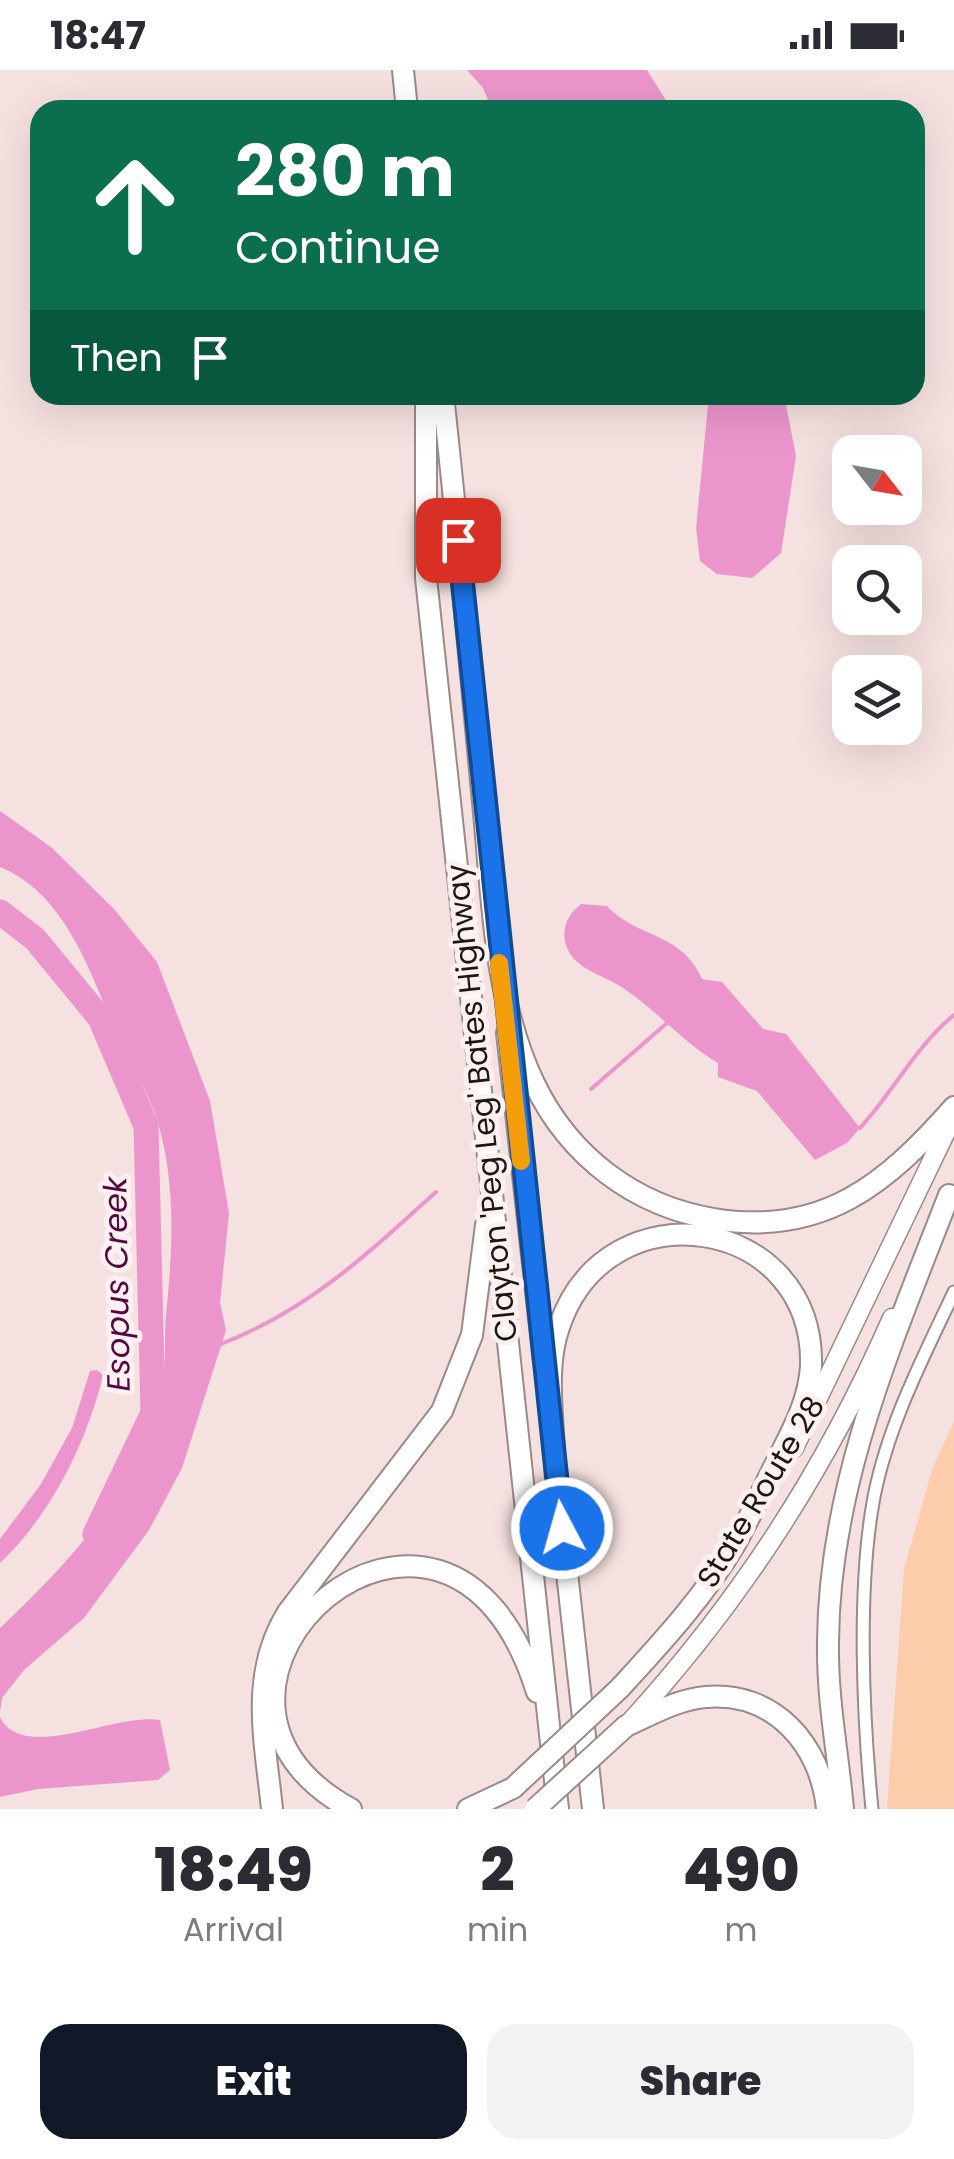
<!DOCTYPE html>
<style>
body{margin:0;font-family:Poppins,sans-serif;background:#f2f2f3;color:#2b2b33;height:100vh;display:flex;flex-direction:column;font-size:38px;white-space:nowrap}
*{box-sizing:border-box;margin:0}
p{font-size:32px;color:#7c7c81}
.icon{flex:none;width:55px;height:55px;fill:none;stroke:currentColor;stroke-width:2;stroke-linecap:round;stroke-linejoin:round}
.map{position:relative;height:1739px;overflow:hidden}
.details{display:flex;flex-direction:column;background:#fff;flex:1}
.details>*{flex:none}
.top-card{position:absolute;left:30px;top:30px;width:895px;height:305px;border-radius:30px;box-shadow:0 10px 40px #0002;background:#0b6e4f;color:#fff;overflow:hidden}
.needle{width:65px;rotate:121deg}
.buttons{position:absolute;left:832px;top:365px;display:grid;gap:20px}
.buttons a{display:grid;place-items:center;width:90px;height:90px;border-radius:20px;background:#fff;box-shadow:0 10px 40px #0002;font-size:50px}
.pin{position:absolute;display:grid;place-items:center;width:85px;height:85px;color:#fff;margin:-42px;border-radius:20px;box-shadow:0 5px 15px #0006}
.me{position:absolute;width:110px;margin:-55px;rotate:354deg;stroke-linejoin:round;filter:drop-shadow(0 0 8px #0008)}
.turn{display:flex;align-items:center;gap:35px;height:210px;padding:0 40px;font-size:45px}
.turn .icon{width:130px;height:130px;stroke-width:2.5}
.turn b{display:block;font-size:70px;line-height:85px}
.then{display:flex;align-items:center;height:95px;padding:0 40px;background:#0003;gap:20px;font-size:38px}
.eta{display:flex;justify-content:space-evenly;align-items:center;height:170px;text-align:center}
.eta b{font-size:60px;font-weight:800;line-height:70px}
.button{display:flex;gap:20px;margin-top:auto;padding:20px 40px}
.button a{flex:1;height:115px;border-radius:30px;background:#111827;color:#fff;font-size:40px;font-weight:800;line-height:115px;text-align:center}
.button a+a{background:#f2f2f3;color:#2b2b33}
.status{display:flex;justify-content:space-between;align-items:center;height:70px;padding:0 50px;background:#fff;direction:ltr}
.status svg{height:28px;fill:currentColor}
.map>svg:first-child{display:block}
.green{fill:#fdccaa}
.water{fill:#ec95cc}
.lines{fill:none;stroke-linecap:round;stroke-linejoin:round}
.stream{stroke:#ec95cc;stroke-width:4}
.river{stroke:#ec95cc;stroke-width:25}
.street-casing{stroke:#9c8989;stroke-width:15}
.primary-casing{stroke:#9c8989;stroke-width:21}
.highway-casing{stroke:#9c8989;stroke-width:24}
.street{stroke:#fff;stroke-width:11}
.primary{stroke:#fff;stroke-width:18}
.highway{stroke:#fff;stroke-width:20}
.highway-bridge-casing{stroke:#9c8989;stroke-width:24;stroke-linecap:butt}
.highway-bridge{stroke:#fff;stroke-width:20}
.route-casing{stroke:#114b97;stroke-width:25}
.route{stroke:#1a73e8;stroke-width:18}
.slow{stroke:#f59e0b;stroke-width:18}
.labels{text-anchor:middle;stroke-width:10;stroke-linejoin:round;paint-order:stroke}
.street-label{font-size:30px;fill:#1c1615;stroke:#fcf0f0}
.water-label{font-size:32px;font-style:italic;fill:#550740;stroke:#fcf0f0}
</style>
<div class="status"><b>18:47</b><svg viewBox="0 0 49 12"><path d="M0 12V9h3v3zM5 12V6h3v6zM10 12V3h3v9zM15 12V0h3v12zM26 1h20v11H26zM47 4h2v5h-2z"/></svg></div>
<div class="map">
<svg width="954" height="1739" viewBox="0 0 954 1739">
<rect width="100%" height="100%" fill="#f5e1e0"/>
<path class="green" d="M954 1351V1739H887L904 1499 932 1400Z"/>
<path class="water" d="M467 0H647L672 40H558C539 30 513 44 491 37L483 18Z
M709 325H784L796 386 781 483 752 508 717 504 700 491 696 458Z
M0 741 51 777 114 839 157 892 210 1031 229 1143 220 1233 226 1260 182 1398 149 1460 84 1548 24 1600 2 1628 0 1642V1558C76 1486 149 1408 164 1299 166 1282 164 1264 166 1246 172 1186 176 1123 161 1064 152 1025 127 990 112 953 88 895 62 822 0 797Z
M581 834 607 836C636 868 682 862 702 909L722 912 763 959 786 964 860 1058 847 1073 815 1090 757 1021 718 1007V993C682 972 656 939 620 916 604 906 579 900 569 882 559 863 566 846 581 834Z
M97 1300 103 1305C87 1372 51 1445 0 1493V1469L41 1414 72 1358 90 1301Z
M0 1647C23 1694 115 1642 160 1650L170 1700 158 1710 38 1719 0 1727Z"/>
<g class="lines">
<path class="stream" d="M591 1019 667 953
M860 1058C893 1022 916 976 954 945
M221 1274C310 1239 366 1185 436 1122"/>
<path class="river" d="M0 842 35 869 100 948 146 1056 153 1343 95 1464"/>
<g class="street-casing">
<path id="street" d="M872 1739C863 1648 857 1517 874 1427 888 1355 923 1288 954 1222"/>
</g>
<g class="primary-casing">
<path id="primary" d="M794 1378 954 1045
M630 1652C741 1530 826 1399 892 1248"/>
</g>
<g class="highway-casing">
<path id="highway" d="M403 0 407 40
M426 325V508L558 1739
M443 325C458 460 470 596 483 732 492 824 493 928 534 1013 569 1086 634 1136 714 1149 824 1167 887 1113 954 1037
M507 963 544 1292
M553 1375 593 1739
M554 1385C553 1343 545 1297 559 1257 607 1113 815 1146 811 1296 809 1332 791 1363 775 1395 761 1422 749 1450 734 1476 703 1528 660 1574 620 1618
M626 1656C651 1645 678 1629 706 1627 774 1621 821 1675 827 1739
M272 1739C265 1670 249 1604 288 1542L442 1341 472 1265 486 1155
M351 1739C130 1620 447 1331 537 1622
M468 1739 513 1718
M843 1739C838 1683 827 1629 828 1572 829 1413 893 1270 949 1125"/>
</g>
<use href="#street" class="street"/>
<use href="#primary" class="primary"/>
<use href="#highway" class="highway"/>
<g class="highway-bridge-casing">
<path id="highway-bridge" d="M513 1718 620 1618
M535 1739 626 1656"/>
</g>
<use href="#highway-bridge" class="highway-bridge"/>
</g>
<g class="lines">
<g class="route-casing">
<path id="route" d="M458 470 562 1458"/>
</g>
<use href="#route" class="route"/>
<path class="slow" d="M499 893 521 1091"/>
</g>
<g class="labels">
<g class="street-label">
<text transform="translate(482 1033) rotate(-96)" y="10">Clayton 'Peg Leg' Bates Highway</text>
<text transform="translate(761 1422) rotate(-59)" y="10">State Route 28</text>
</g>
<g class="water-label">
<text transform="translate(117 1214) rotate(-91)" y="11">Esopus Creek</text>
</g>
</g>
</svg>
<div class="buttons">
<a><svg class="needle" viewBox="-14 -14 28 28"><path d="M0-13l5 13h-10z" fill="#e53935"/><path d="M0 13l5-13h-10z" fill="#7c7c81"/></svg></a>
<a><svg class="icon" aria-label="search" viewBox="0 0 24 24"><circle cx="10" cy="10" r="6"/><path d="M15 15l6 6"/></svg></a>
<a><svg class="icon" aria-label="layers" viewBox="0 0 24 24"><path d="M12 4l9 5-9 5-9-5zM3 14l9 5 9-5"/></svg></a>
</div>
<div class="pin" style="left:458px;top:470px;background:#d93025"><svg class="icon" aria-label="arrive" viewBox="0 0 24 24"><path d="M6 21V4h12l-3 4 3 4H6"/></svg></div>
<svg class="me" style="left:562px;top:1458px" viewBox="-20 -20 40 40"><circle r="17" fill="#1a73e8" stroke="#fff" stroke-width="3"/><path d="M0-11L8 9 0 5-8 9z" fill="#fff"/></svg>
<div class="top-card">
<div class="turn"><svg class="icon" aria-label="ahead" viewBox="0 0 24 24"><path d="M12 20V5M6 11l6-6 6 6"/></svg><div><b>280 m</b>Continue</div></div>
<div class="then">Then<svg class="icon" aria-label="arrive" viewBox="0 0 24 24"><path d="M6 21V4h12l-3 4 3 4H6"/></svg></div>
</div>
</div>
<section class="details">
<div class="eta">
<div><b>18:49</b><p>Arrival</p></div>
<div><b>2</b><p>min</p></div>
<div><b>490</b><p>m</p></div>
</div>
<div class="button"><a>Exit</a><a>Share</a></div>
</section>
